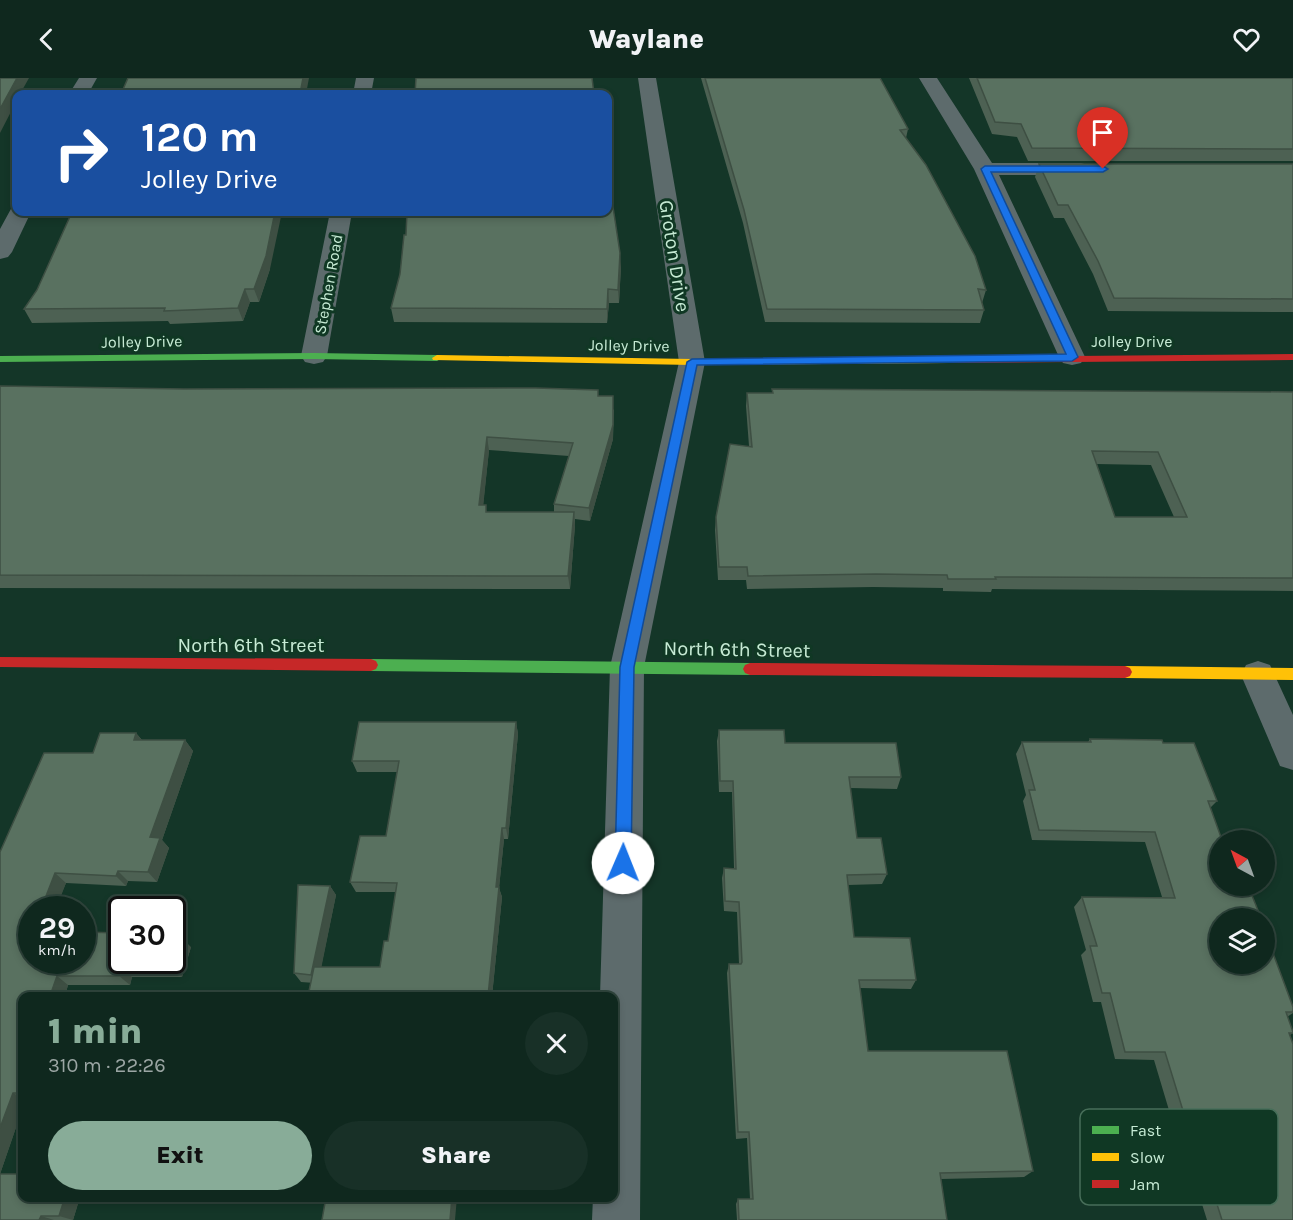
<!DOCTYPE html>
<meta charset="utf-8">
<style>
body{margin:0;font-family:Karla,sans-serif;background:#183027;color:#f1f3f6;height:100vh;display:flex;flex-direction:column;font-size:22px;white-space:nowrap}
*{box-sizing:border-box;margin:0}
p{font-size:20px;color:#9ba6a4}
.icon{flex:none;width:33px;height:33px;fill:none;stroke:currentColor;stroke-width:2;stroke-linecap:round;stroke-linejoin:round}
.map{position:relative;flex:1;overflow:hidden}
.panel{position:absolute;left:18px;top:914px;width:600px;height:210px;display:flex;flex-direction:column;background:#0f281e;border-radius:12px;box-shadow:0 3px 9px #0003,0 0 0 2px #2f443c}
.panel>*{flex:none}
.banner{position:absolute;left:12px;top:12px;width:600px;height:126px;border-radius:12px;box-shadow:0 3px 9px #0003,0 0 0 2px #2f443c;background:#1a4fa0;color:#fff;overflow:hidden}
.needle{width:39px;rotate:319deg}
.tools{position:absolute;left:1209px;top:752px;display:grid;gap:12px}
.tools a{display:grid;place-items:center;width:66px;height:66px;border-radius:50%;background:#0f281e;box-shadow:0 3px 9px #0003,0 0 0 2px #2f443c;font-size:30px}
.speed{position:absolute;left:18px;top:818px;display:flex;gap:12px;font-size:30px;font-weight:700;text-align:center}
.speed>*{display:grid;place-content:center;width:78px;height:78px;border-radius:50%;background:#0f281e;box-shadow:0 3px 9px #0003,0 0 0 2px #2f443c;line-height:1}
.speed small{font-size:15px;font-weight:400}
.speed .limit{border:3px solid #111;border-radius:9px;background:#fff;color:#111}
.pin{position:absolute;display:grid;place-items:center;width:51px;height:51px;color:#fff;margin:-62px -26px;border-radius:50% 50% 50% 0;rotate:-45deg;box-shadow:0 0 6px #0007}
.pin .icon{rotate:45deg}
.me{position:absolute;width:66px;margin:-33px;rotate:1deg;stroke-linejoin:round;filter:drop-shadow(0 0 4px #0008)}
.turn{display:flex;align-items:center;gap:21px;height:126px;padding:0 30px;font-size:27px}
.turn .icon{width:78px;height:78px;stroke-width:2.5}
.turn b{display:block;font-size:42px;line-height:51px}
.round{display:grid;place-items:center;flex:none;width:63px;height:63px;border-radius:32px;background:#183027}
.overview{display:flex;align-items:center;justify-content:space-between;height:102px;padding:0 30px}
h1{font-size:36px;font-weight:800;line-height:45px;color:#88ac98}
.button{display:flex;gap:12px;margin-top:auto;padding:12px 30px}
.button a{flex:1;height:69px;border-radius:36px;background:#88ac98;color:#111;font-size:24px;font-weight:800;line-height:69px;text-align:center}
.button a+a{background:#183027;color:#f1f3f6}
header{display:flex;justify-content:space-between;align-items:center;height:78px;padding:0 30px;background:#0f281e;font-size:27px;font-weight:800}
.map>svg:first-child{display:block}
.lines{fill:none;stroke-linecap:round;stroke-linejoin:round}
.street{fill:#5d6b6c;fill-rule:evenodd}
.fast{fill:#4caf50;fill-rule:evenodd}
.slow{fill:#ffc107;fill-rule:evenodd}
.jam{fill:#c62828;fill-rule:evenodd}
.wall{fill:#4d6153;fill-rule:evenodd}
.shaded-wall{fill:#3e4f43}
.building{fill:#597160;stroke:#3e4f43;stroke-width:1.5;fill-rule:evenodd}
.route{fill:#1a73e8;stroke:#114b97;stroke-width:1.5}
.labels{text-anchor:middle;stroke-width:6;stroke-linejoin:round;paint-order:stroke}
.far-street-label{font-size:16px;fill:#c7ebd5;stroke:#103824}
.street-label{font-size:20px;fill:#c7ebd5;stroke:#103824}
.key{fill:#103824;stroke:#476e59;stroke-width:1.5}
.key-label{font-size:16px;fill:#c7ebd5}
</style>
<header><svg class="icon" aria-label="back" viewBox="0 0 24 24"><path d="M15 5l-7 7 7 7"/></svg>Waylane<svg class="icon" aria-label="heart" viewBox="0 0 24 24"><path d="M12 20l-8-8c-3-5 5-10 8-4 3-6 11-1 8 4z"/></svg></header>
<div class="map">
<svg width="1293" height="1142" viewBox="0 0 1293 1142">
<rect width="100%" height="100%" fill="#143628"/>
<g class="lines">
<path class="street" d="M79 0H97L88 16H69Z
M356 0H374L371 16H353Z
M638 0H656L705 284 644 589 640 1142H592L593 1119H614V918H600L610 589 679 284Z
M919 0H937L992 85H1081L1088 87 1092 91 1088 95 1081 97H999L1085 279 1081 285 1072 287 1063 285 1059 279 974 91Z
M16 128V134H31L12 174 8 179 0 181V151L12 129Z
M330 134H352L327 278 323 284 314 286 305 284 301 278Z
M1258 583 1270 587 1293 637V692L1280 688 1241 597 1246 587Z"/>
<path class="fast" d="M314 275 437 277 442 280 437 283 314 281 0 284V278Z
M371 581 750 585 755 587 757 591 755 595 750 597 371 593 366 591 364 587 366 583Z"/>
<path class="slow" d="M437 277 692 281 949 279 954 282 949 285 692 287 433 282 432 280Z
M1125 588 1293 590V602L1125 600 1120 598 1118 594 1120 590Z"/>
<path class="jam" d="M1293 276V282L949 285 944 282 949 279Z
M0 579 371 581 376 583 378 587 376 591 371 593 0 589Z
M750 585 1125 588 1130 590 1132 594 1130 598 1125 600 750 597 745 595 743 591 745 587Z"/>
</g>
<path class="wall" d="M701 0H880L908 51 906 60 986 212 982 225 984 232 980 245 765 244 743 145Z
M969 0H1293V83H1028L1017 59 992 56Z
M1039 86H1293V234L1108 233 1093 196 1064 140H1054L1035 99Z
M406 157 621 188 619 225H609L607 245 394 244 391 230 400 196Z
M270 191 259 224H250L243 243 170 246 168 243 32 245 24 231Z
M0 308 599 318 614 332 613 361 590 443 575 441V447L570 511 0 510ZM489 372 569 378 554 426V434H487L483 427Z
M772 311 1293 314V513L992 511 991 514 943 513V510L873 509 747 511 746 502H718L715 452 716 439 749 368 746 328 747 315H772ZM1096 386 1151 387 1174 439H1115Z
M516 644 518 656 508 761H504L499 810 502 819 492 918 301 904 294 895 330 808 336 817 321 889H380L388 863 396 814H356L350 804 386 758 397 694H357L352 683Z
M719 652 785 665 901 699 897 711 850 710 857 760 887 796 882 806 848 807 854 859 916 902 911 911 860 910 868 973 1033 1093 1024 1099 941 1101 947 1142H737L736 1126 738 1121H750L747 1060 736 1061 727 895 729 886H739L737 834 724 833 722 800 724 790H734L732 714H719L717 663Z
M136 655 142 662H185L193 673 162 762 169 770 157 804 128 803 126 808 66 805 32 882H122L191 869 182 899H132L130 907H68L65 918H22V1032L0 1096V774L93 675Z
M1090 661 1163 665 1217 723 1210 730 1242 815 1293 929V935L1287 939 1293 955 1290 957 1293 1142H1207L1196 1107 1115 1105 1103 1054 1113 1047 1174 1049 1154 982 1115 981 1101 924H1093L1081 877 1086 872 1074 829 1082 819H1162L1145 764 1032 762 1023 723 1026 717 1016 676 1022 664H1088Z
M80 1119 73 1142H0Z"/>
<path class="shaded-wall" d="M17 0H29L20 16H16V24L0 55V31Z
M303 0H309L306 16H300Z
M275 134H282L270 191 259 224 254 211Z
M620 175 621 188 619 225 618 212Z
M245 211 250 224 243 243 238 230Z
M608 211 609 225 607 245V231Z
M613 318V361L590 443 589 430Z
M487 359 489 372 482 440 479 427Z
M574 434 575 447 570 511 568 498Z
M516 644 518 656 508 761 506 750Z
M136 655 145 666 134 662Z
M185 662 193 673 162 762 169 770 157 804 148 794 150 759Z
M502 750 504 761 499 810 502 819 492 918H488L496 809Z
M118 793 128 803 126 808 116 798Z
M55 795 66 805 56 831H41Z
M330 808 336 817 318 906 311 897Z
M182 860 191 869 182 899 173 891Z
M122 891 132 899 130 907 119 898Z
M57 898 68 907 65 918H50Z
M13 1015 22 1020V1032L0 1096V1050Z
M65 1119H80L73 1142 59 1138Z
M452 1119H457L455 1142H450Z
M41 1138 54 1142H39Z"/>
<path class="building" d="M0 0H17L0 31Z
M128 0H303L300 16H121Z
M416 0H592L594 16H415Z
M705 0H880L908 51 900 52 926 87 975 178 986 212 978 211 984 232 767 231 744 132Z
M977 0H1293V71L1032 70 1021 46 995 44Z
M1039 86H1293V221L1114 220 1098 183 1068 127H1058Z
M608 96 620 175 618 212 608 211 607 231 391 230 400 196 404 157H406L407 134H608Z
M72 134H275L266 178 254 211H245L238 230 164 233 165 230 24 231 37 212Z
M0 308 184 311 536 310 598 312V318H613V347L589 430 554 426 573 365 487 359 479 427H486V434H574L568 498 0 497Z
M772 311 1293 314V500L995 499 996 501H948L947 497 876 496 748 498 747 489H719L716 439 730 366 752 369 747 315H773ZM1092 373 1158 374 1187 439H1115Z
M359 644H516L506 750H502L496 809H499L488 918H308L314 889H380L384 863H388L397 805 350 804 360 758H386L399 683H352Z
M719 652H784L785 665H896L901 699H849L857 760H881L887 796 847 797 854 859 910 860 916 902H859L868 973H1007L1033 1093 940 1095 947 1142H739L738 1121H753L749 1054H738L729 886H741L742 884 739 824 725 823 724 790 736 791 733 703H720Z
M100 655H136L134 662H185L150 759 160 760 148 794 118 793 116 798 55 795 41 831H32V882H82V854L122 855V882H172V860H182L173 891H122L119 898H57L50 918H22V1015H13L0 1050V774L44 675H93Z
M1090 661 1162 662 1163 665H1194L1217 723H1208L1222 762H1220V807H1239L1242 815H1251L1261 840H1220V885H1264V851L1293 929V934H1286L1293 954V955H1289L1293 966V1142H1222L1209 1101 1126 1100 1113 1047 1188 1049 1165 974H1125L1110 915H1102L1090 868H1097L1082 819 1175 820 1155 754 1039 752 1029 712H1035L1022 664H1091Z
M298 807 330 808 311 897 294 895Z
M0 1096H22V1119H65L59 1138H41L39 1142H0Z
M326 1119H452L450 1142H322Z"/>
<path class="route" d="M985 88H1103L1108 91 1103 94H991L1078 279 1072 283 697 287 634 589 631 785 629 790 623 793 618 790 615 785 620 589 687 284 692 281 1066 276 981 91Z"/>
<g class="labels">
<g class="far-street-label">
<text transform="translate(328 206) rotate(-80)" y="6">Stephen Road</text>
<text transform="translate(142 263) rotate(-1)" y="6">Jolley Drive</text>
<text x="1132" y="269">Jolley Drive</text>
<text transform="translate(629 267) rotate(1)" y="6">Jolley Drive</text>
</g>
<g class="street-label">
<text transform="translate(675 178) rotate(81)" y="7">Groton Drive</text>
<text x="251" y="574">North 6th Street</text>
<text transform="translate(737 571) rotate(1)" y="7">North 6th Street</text>
</g>
</g>
<rect x="1080" y="1031" width="198" height="96" rx="9" class="key"/>
<rect x="1092" y="1048" width="27" height="8" fill="#4caf50"/>
<rect x="1092" y="1075" width="27" height="8" fill="#ffc107"/>
<rect x="1092" y="1102" width="27" height="8" fill="#c62828"/>
<g class="key-label">
<text x="1130" y="1058">Fast</text>
<text x="1130" y="1085">Slow</text>
<text x="1130" y="1112">Jam</text>
</g>
</svg>
<div class="tools">
<a><svg class="needle" viewBox="-14 -14 28 28"><path d="M0-13l5 13h-10z" fill="#e53935"/><path d="M0 13l5-13h-10z" fill="#9ba6a4"/></svg></a>
<a><svg class="icon" aria-label="layers" viewBox="0 0 24 24"><path d="M12 4l9 5-9 5-9-5zM3 14l9 5 9-5"/></svg></a>
</div>
<div class="speed"><div>29<small>km/h</small></div><div class="limit">30</div></div>
<div class="pin" style="left:1103px;top:91px;background:#d93025"><svg class="icon" aria-label="arrive" viewBox="0 0 24 24"><path d="M6 21V4h12l-3 4 3 4H6"/></svg></div>
<svg class="me" style="left:623px;top:785px" viewBox="-20 -20 40 40"><circle r="19" fill="#fff"/><path d="M0-13L10 11 0 6-10 11z" fill="#1a73e8"/></svg>
<div class="banner">
<div class="turn"><svg class="icon" aria-label="right" viewBox="0 0 24 24"><path d="M7 20v-9h11M14 6l5 5-5 5"/></svg><div><b>120 m</b>Jolley Drive</div></div>
</div>
<section class="panel">
<div class="overview"><div><h1>1 min</h1><p>310 m · 22:26</p></div><a class="round"><svg class="icon" aria-label="close" viewBox="0 0 24 24"><path d="M6 6l12 12M18 6L6 18"/></svg></a></div>
<div class="button"><a>Exit</a><a>Share</a></div>
</section>
</div>
